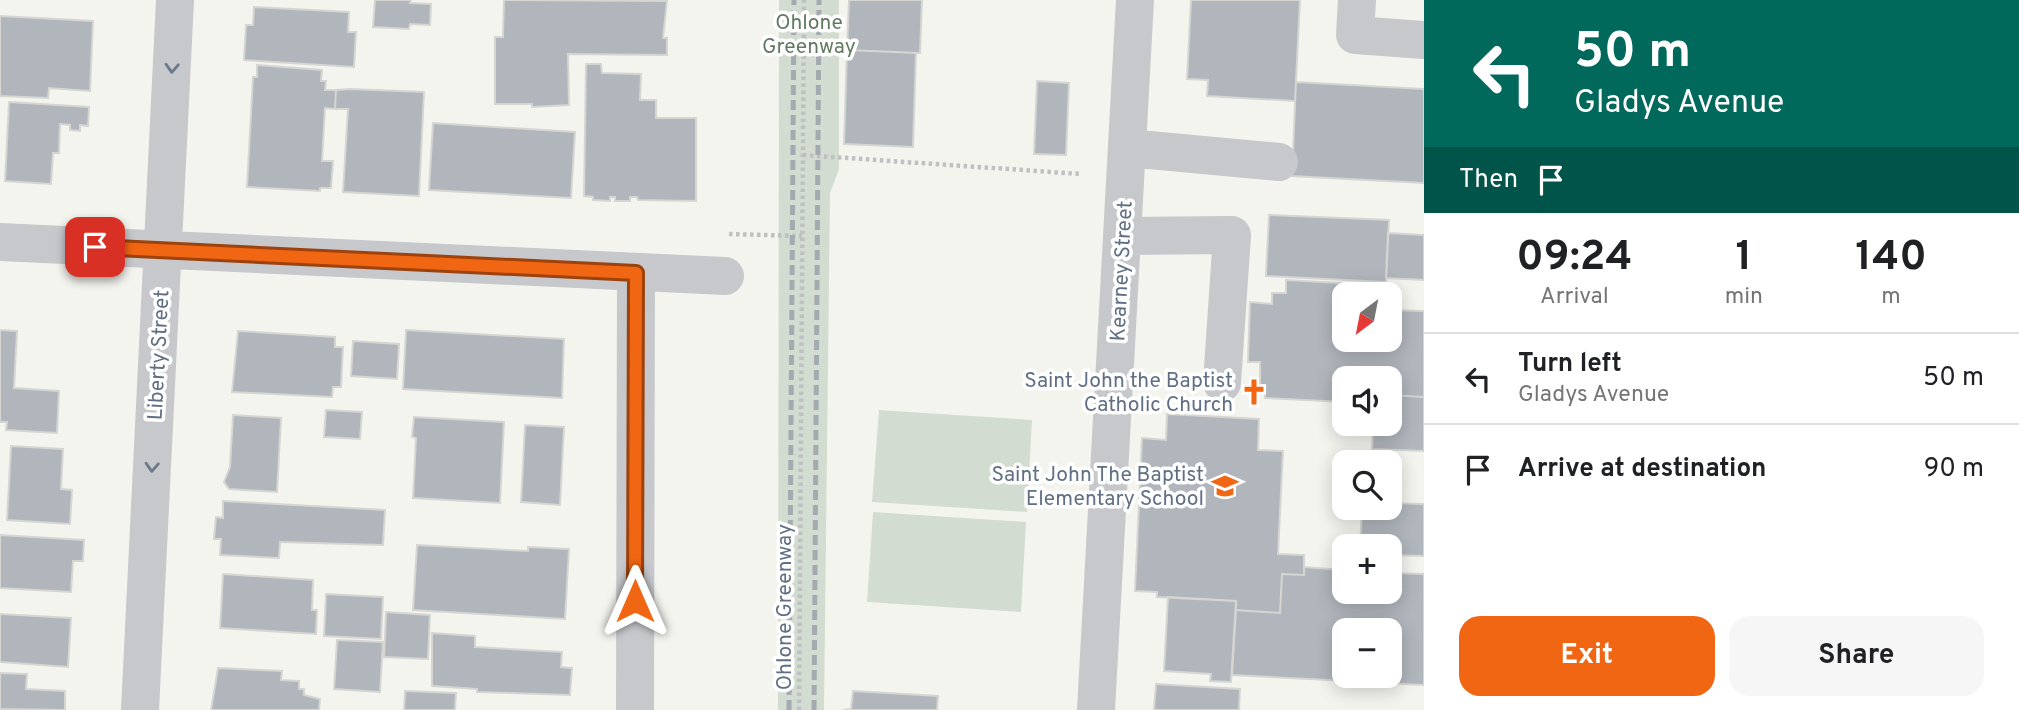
<!DOCTYPE html>
<meta charset="utf-8">
<style>
body{margin:0;font-family:Overpass,sans-serif;background:#f6f6f6;color:#202124;height:100vh;display:flex;flex-direction:column;font-size:26px;white-space:nowrap}
*{box-sizing:border-box;margin:0}
p{font-size:23px;color:#757577}
.icon{flex:none;width:38px;height:38px;fill:none;stroke:currentColor;stroke-width:2;stroke-linecap:round;stroke-linejoin:round}
.map{position:relative;flex:1;overflow:hidden}
.panel{display:flex;flex-direction:column;background:#fff;width:595px}
.panel>*{flex:none}
.top-card{background:#00695c;color:#fff;overflow:hidden}
.needle{width:46px;rotate:212deg}
.controls{position:absolute;left:1332px;top:282px;display:grid;gap:14px}
.controls a{display:grid;place-items:center;width:70px;height:70px;border-radius:14px;background:#fff;box-shadow:0 4px 18px #0003;font-size:35px}
.pin{position:absolute;display:grid;place-items:center;width:60px;height:60px;color:#fff;margin:-30px;border-radius:14px;box-shadow:0 4px 10px #0006}
.me{position:absolute;width:77px;margin:-38px;rotate:0deg;stroke-linejoin:round;filter:drop-shadow(0 0 5px #0008)}
.turn{display:flex;align-items:center;gap:24px;height:147px;padding:0 35px;font-size:32px}
.turn .icon{width:91px;height:91px;stroke-width:2.5}
.turn b{display:block;font-size:49px;line-height:60px}
.then{display:flex;align-items:center;height:66px;padding:0 35px;background:#0003;gap:14px;font-size:26px}
.eta{display:flex;justify-content:space-evenly;align-items:center;height:119px;text-align:center}
.eta b{font-size:42px;font-weight:700;line-height:49px}
.primary-button{display:flex;gap:14px;margin-top:auto;padding:14px 35px}
.primary-button a{flex:1;height:80px;border-radius:21px;background:#f16612;color:#fff;font-size:28px;font-weight:700;line-height:80px;text-align:center}
.primary-button a+a{background:#f6f6f6;color:#202124}
ul{padding:0;list-style:none}
li{display:flex;align-items:center;gap:21px;height:91px;padding:0 35px;border-top:2px solid #e0e0e0}
li div{flex:1}
li b{display:block;font-size:26px}
li em{font-style:normal}
main{display:flex;flex:1;min-height:0}
.map>svg:first-child{display:block}
.green{fill:#d3dcd0}
.building{fill:#b0b6bc;stroke:#d5d5d2;stroke-width:2;fill-rule:evenodd}
.lines{fill:none;stroke-linecap:round;stroke-linejoin:round}
.path{stroke:#bec0c2;stroke-width:4.5;stroke-dasharray:3.5 3.5;stroke-linecap:butt}
.minor{stroke:#c6c8cc;stroke-width:38}
.rail{stroke:#a5a9b0;stroke-width:5;stroke-dasharray:10 5;stroke-linecap:butt}
.oneway{stroke:#6a788a}
.route-casing{stroke:#9d420c;stroke-width:18}
.route{stroke:#f16612;stroke-width:12}
.labels{text-anchor:middle;stroke-width:7;stroke-linejoin:round;paint-order:stroke}
.park-label{font-size:21px;fill:#617a60;stroke:#fff}
.street-label{font-size:21px;fill:#606f83;stroke:#fff}
.poi-label{font-size:21px;fill:#606f83;stroke:#fff;text-anchor:end}
</style>
<main>
<div class="map">
<svg width="1424" height="710" viewBox="0 0 1424 710">
<rect width="100%" height="100%" fill="#f4f4ef"/>
<path class="green" d="M779 0H839V169L830 193 824 710H778Z
M879 410 1032 420 1027 512 872 502Z
M873 512 1026 522 1021 612 867 602Z"/>
<path class="building" d="M375 0H411L410 3 431 4 430 25 410 24 409 29 373 27Z
M504 0 667 1 663 38H667V55L568 54 569 105 532 107V104H495V37H503Z
M849 0H922L920 53 847 50Z
M1191 0H1300L1295 101 1207 96 1208 80 1187 79Z
M254 7 349 12 348 32H356L354 67 244 60 246 25H253Z
M0 16 93 21 90 91 49 88 48 98 0 96Z
M847 50 916 53 913 147 844 144Z
M586 64H601L602 73 641 74 640 100H656V118H696V201L638 200 637 197H630V201H615V197H610V201L593 200V197L584 196Z
M257 65 322 70 321 81H326L325 90H336L335 109 325 108 322 161H333L331 188H320V191L247 187 253 77H257Z
M1037 81 1069 83 1066 155 1034 154Z
M1296 82 1424 89V183L1292 176Z
M350 89 424 92 419 196 343 192 348 109H335L336 90Z
M9 102 89 107 88 126 80 125V131L70 130V125L60 124 59 153H53L51 184 5 181Z
M433 123 575 132 571 198 429 190Z
M1269 215 1389 220 1386 282 1266 276Z
M1388 233 1424 235V280L1386 278Z
M1286 280 1359 284V294H1344V340H1390V299L1391 310 1424 311V397L1390 395V378H1344V402L1265 398 1264 385H1260V362H1248L1250 302 1272 304V293H1286Z
M0 330 17 331 14 388 59 391 57 433 6 430 7 422H0Z
M406 330 564 339 562 398 403 389Z
M238 331 335 337V347H343L341 387H333L332 397 232 392Z
M353 341 399 344 397 379 351 376Z
M1390 395 1424 397V451L1372 449 1373 424H1390Z
M326 410 362 412 360 439 324 437Z
M1167 414 1259 419 1258 450 1283 451 1278 554 1304 555V575L1282 574 1280 613 1236 610V601L1157 597V592L1135 591 1142 438 1166 440Z
M233 415 281 418 277 492 229 489 224 482 230 467Z
M414 417 504 422 500 503 413 498 416 438 412 437Z
M525 425 564 427 560 505 521 502Z
M11 446 63 449 61 489 72 490 70 524 7 520Z
M223 501 385 510 383 545 280 542 279 558 220 555 221 539H214L216 517 223 518Z
M1390 503 1424 504V556L1390 555V546H1360L1362 508H1390Z
M0 535 84 540 83 561H73L71 592 0 588Z
M417 545 528 551V547L569 549 565 619 413 610Z
M1304 567 1344 570V592H1390V573L1424 574V685L1232 675 1236 610 1280 613 1282 574 1304 575ZM1344 630H1390V676H1344Z
M223 574 313 580 312 610H317L316 634 220 628Z
M326 594 383 597 381 639 324 636Z
M1168 597 1236 601 1231 682 1210 681 1211 674 1164 671Z
M386 612 430 615 428 659 384 657Z
M0 614 71 618 68 667 0 662Z
M432 633 475 636V647L562 652 561 667 572 668 570 695 477 692V689L432 686Z
M337 640 383 642 380 692 334 689Z
M218 668 282 671 281 680 299 681V689H304V695L320 699 319 710H211Z
M0 673 27 674 26 689 65 691V710L0 709Z
M1156 684 1240 689 1239 710H1154Z
M405 691 456 693 455 710H404Z
M853 691 938 696 937 710H843L851 709Z"/>
<g class="lines">
<path class="path" d="M803 155 1081 174
M729 234 802 236
M799 710 804 0"/>
<path class="minor" d="M1357 0 1355 35 1424 40
M1128 148 1279 162
M1123 236 1232 235 1222 383
M0 242 725 276
M140 710 175 0
M635 710 636 273
M1096 710 1135 0"/>
<path class="rail" d="M789 710 794 0
M814 710 819 0"/>
</g>
<defs><path id="oneway-chevron" d="M-2-3.5L2.5 0L-2 3.5" fill="none" stroke-width="1.6" stroke-linecap="round" stroke-linejoin="round" transform="scale(1.75)"/></defs>
<g class="oneway">
<use href="#oneway-chevron" transform="translate(172 68) rotate(93)"/>
<use href="#oneway-chevron" transform="translate(152 467) rotate(93)"/>
</g>
<g class="lines">
<g class="route-casing">
<path id="route" d="M95 247 636 273 635 601"/>
</g>
<use href="#route" class="route"/>
</g>
<defs>
<g id="church-bare" transform="scale(2.1)"><path d="M-1.2-6h2.4v3.5h3.3v2.4h-3.3V6h-2.4V-.1h-3.3v-2.4h3.3Z" fill="#f16612" stroke="#fff" stroke-width="2.5" paint-order="stroke"/></g>
<g id="school-bare" transform="scale(2.1)"><path d="M0-5L7-2L0 1L-7-2ZM-4 1L0 2.5L4 1V4Q0 6-4 4Z" fill="#f16612" stroke="#fff" stroke-width="2.5" paint-order="stroke"/></g>
</defs>
<g fill-rule="evenodd">
<use href="#church-bare" x="1254" y="392"/>
<use href="#school-bare" x="1225" y="486"/>
</g>
<g class="labels">
<g class="park-label">
<text x="809" y="29">Ohlone<tspan x="809" dy="24">Greenway</tspan></text>
</g>
<g class="street-label">
<text transform="translate(1121 271) rotate(-87)" y="7">Kearney Street</text>
<text transform="translate(158 355) rotate(-87)" y="7">Liberty Street</text>
<text transform="translate(784 607) rotate(-90)" y="7">Ohlone Greenway</text>
</g>
<g class="poi-label">
<text x="1233" y="387">Saint John the Baptist<tspan x="1233" dy="24">Catholic Church</tspan></text>
<text x="1204" y="481">Saint John The Baptist<tspan x="1204" dy="24">Elementary School</tspan></text>
</g>
</g>
</svg>
<div class="controls">
<a><svg class="needle" viewBox="-14 -14 28 28"><path d="M0-13l5 13h-10z" fill="#e53935"/><path d="M0 13l5-13h-10z" fill="#757577"/></svg></a>
<a><svg class="icon" aria-label="sound" viewBox="0 0 24 24"><path d="M4 9h4l5-4v14l-5-4H4zM17 9q2 3 0 6"/></svg></a>
<a><svg class="icon" aria-label="search" viewBox="0 0 24 24"><circle cx="10" cy="10" r="6"/><path d="M15 15l6 6"/></svg></a>
<a>+</a>
<a>−</a>
</div>
<div class="pin" style="left:95px;top:247px;background:#d93025"><svg class="icon" aria-label="arrive" viewBox="0 0 24 24"><path d="M6 21V4h12l-3 4 3 4H6"/></svg></div>
<svg class="me" style="left:635px;top:601px" viewBox="-20 -20 40 40"><path d="M0-17L14 15 0 8-14 15z" fill="#f16612" stroke="#fff" stroke-width="4"/></svg>
</div>
<section class="panel">
<div class="top-card">
<div class="turn"><svg class="icon" aria-label="left" viewBox="0 0 24 24"><path d="M17 20v-9H6M10 6l-5 5 5 5"/></svg><div><b>50 m</b>Gladys Avenue</div></div>
<div class="then">Then<svg class="icon" aria-label="arrive" viewBox="0 0 24 24"><path d="M6 21V4h12l-3 4 3 4H6"/></svg></div>
</div>
<div class="eta">
<div><b>09:24</b><p>Arrival</p></div>
<div><b>1</b><p>min</p></div>
<div><b>140</b><p>m</p></div>
</div>
<ul>
<li><svg class="icon" aria-label="left" viewBox="0 0 24 24"><path d="M17 20v-9H6M10 6l-5 5 5 5"/></svg><div><b>Turn left</b><p>Gladys Avenue</p></div><em>50 m</em></li>
<li><svg class="icon" aria-label="arrive" viewBox="0 0 24 24"><path d="M6 21V4h12l-3 4 3 4H6"/></svg><div><b>Arrive at destination</b></div><em>90 m</em></li>
</ul>
<div class="primary-button"><a>Exit</a><a>Share</a></div>
</section>
</main>
